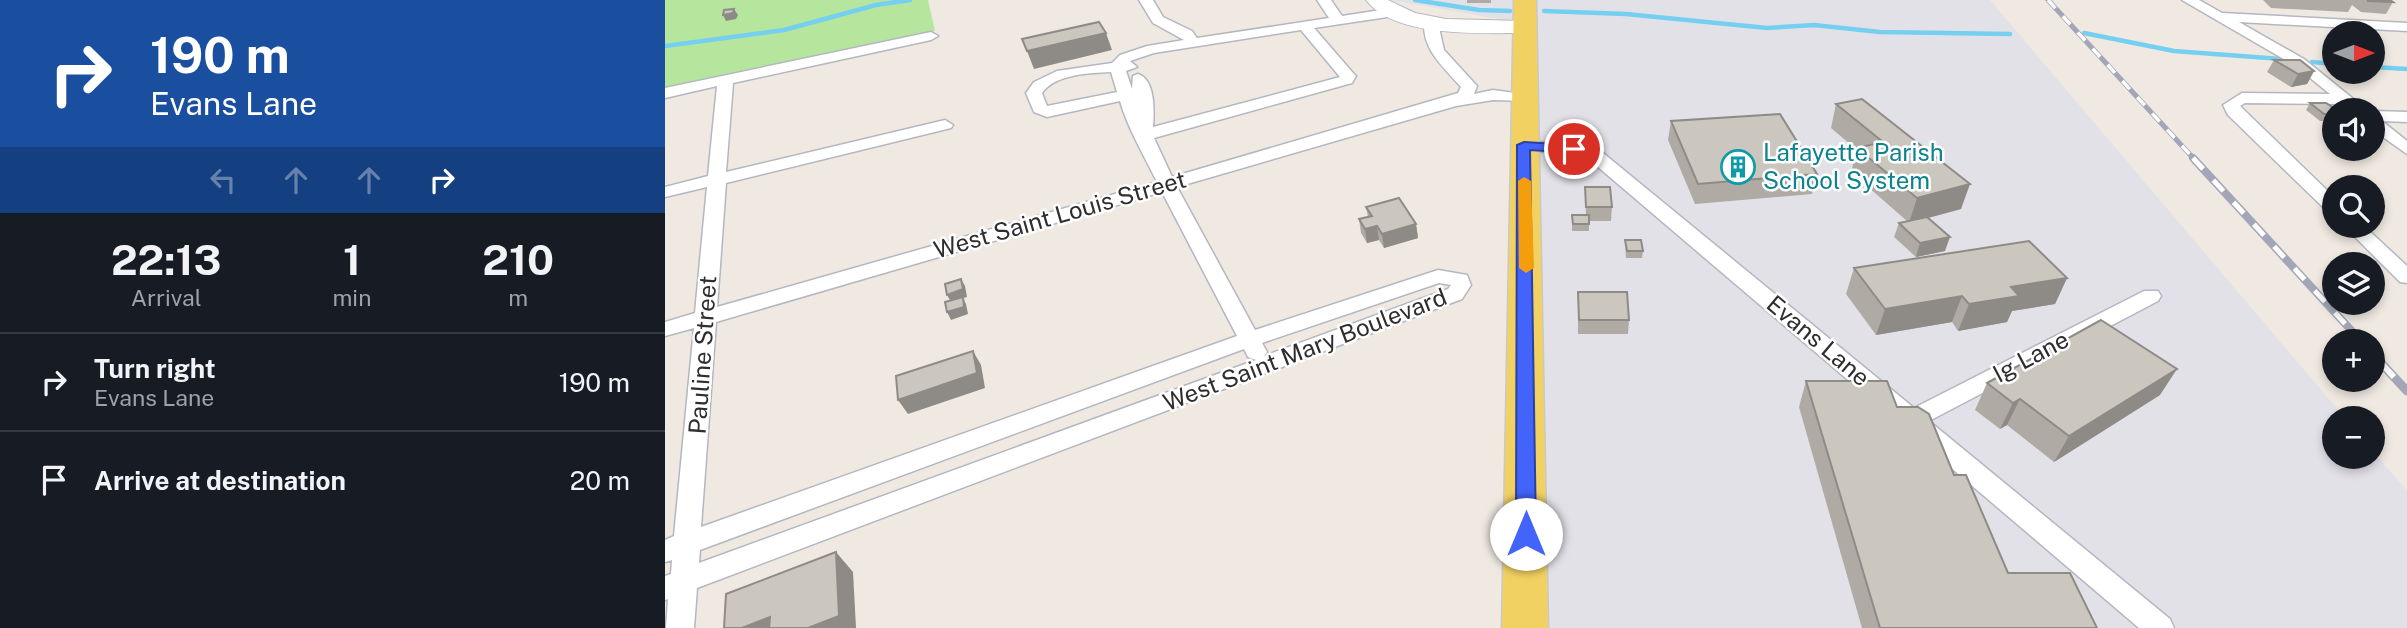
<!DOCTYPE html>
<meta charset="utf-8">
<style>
body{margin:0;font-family:"Public Sans",sans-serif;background:#20242c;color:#f1f3f6;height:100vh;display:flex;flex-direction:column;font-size:26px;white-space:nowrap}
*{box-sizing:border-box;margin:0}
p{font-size:23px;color:#9ea1a6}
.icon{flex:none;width:38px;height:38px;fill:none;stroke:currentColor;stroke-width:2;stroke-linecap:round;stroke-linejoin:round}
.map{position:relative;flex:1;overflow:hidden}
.sheet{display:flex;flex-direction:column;background:#171b24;width:665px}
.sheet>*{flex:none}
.banner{background:#1a4fa0;color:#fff;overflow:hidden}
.needle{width:46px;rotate:90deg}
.fabs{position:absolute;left:1657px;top:21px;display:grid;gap:14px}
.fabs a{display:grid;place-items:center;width:63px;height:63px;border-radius:50%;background:#171b24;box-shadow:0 4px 10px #0003;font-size:35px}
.pin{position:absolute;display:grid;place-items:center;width:60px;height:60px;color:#fff;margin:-30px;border:4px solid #fff;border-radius:50%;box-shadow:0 2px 7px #0007}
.me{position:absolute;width:77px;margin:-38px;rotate:0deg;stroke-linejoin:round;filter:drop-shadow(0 0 5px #0008)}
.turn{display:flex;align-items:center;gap:24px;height:147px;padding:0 35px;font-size:32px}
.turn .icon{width:91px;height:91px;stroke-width:2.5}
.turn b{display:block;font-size:49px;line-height:60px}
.lanes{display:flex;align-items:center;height:66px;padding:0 35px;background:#0003;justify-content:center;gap:35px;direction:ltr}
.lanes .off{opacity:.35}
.eta{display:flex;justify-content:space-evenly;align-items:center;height:119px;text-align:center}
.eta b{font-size:42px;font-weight:700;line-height:49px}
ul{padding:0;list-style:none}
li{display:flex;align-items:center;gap:21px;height:98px;padding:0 35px;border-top:2px solid #363941}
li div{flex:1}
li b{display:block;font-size:26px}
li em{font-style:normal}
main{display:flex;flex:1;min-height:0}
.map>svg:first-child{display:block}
.industrial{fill:#e3e1e8}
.green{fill:#b6e59e}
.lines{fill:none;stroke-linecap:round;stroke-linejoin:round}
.stream{stroke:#75cff0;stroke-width:4.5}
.street-casing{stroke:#b4b7c1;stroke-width:3}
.secondary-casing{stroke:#b4b7c1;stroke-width:2}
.primary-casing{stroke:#c9c9c9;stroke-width:3}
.street{fill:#fff;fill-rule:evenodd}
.secondary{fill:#fff;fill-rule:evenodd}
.primary{fill:#f2d163;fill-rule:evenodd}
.rail-far2-casing{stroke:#a3a6b8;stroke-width:5}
.rail-far1-casing{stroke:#a3a6b8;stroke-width:8}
.rail-casing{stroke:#a3a6b8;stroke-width:9}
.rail-far2{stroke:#fff;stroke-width:3.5;stroke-dasharray:11;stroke-linecap:butt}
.rail-far1{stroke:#fff;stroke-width:5;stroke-dasharray:15;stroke-linecap:butt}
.rail{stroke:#fff;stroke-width:6;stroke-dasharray:19;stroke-linecap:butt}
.wall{fill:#afaba4}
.shaded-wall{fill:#8e8b86}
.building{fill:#cbc7bf;stroke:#8e8b86;stroke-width:2}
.route{fill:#4264fb;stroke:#2b41a3;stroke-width:2}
.slow{fill:#f59e0b}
.labels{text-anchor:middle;stroke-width:5;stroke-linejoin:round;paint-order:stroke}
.culture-label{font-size:24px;fill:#0d838f;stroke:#fff;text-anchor:start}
.street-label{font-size:24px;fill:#2e2e2e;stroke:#fff}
</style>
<main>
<section class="sheet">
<div class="banner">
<div class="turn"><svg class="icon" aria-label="right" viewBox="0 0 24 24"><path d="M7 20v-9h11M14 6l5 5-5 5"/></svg><div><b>190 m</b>Evans Lane</div></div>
<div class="lanes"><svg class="icon off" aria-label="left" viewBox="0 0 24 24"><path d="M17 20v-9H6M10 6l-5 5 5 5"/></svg><svg class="icon off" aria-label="ahead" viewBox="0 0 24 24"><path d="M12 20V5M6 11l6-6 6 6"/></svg><svg class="icon off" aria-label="ahead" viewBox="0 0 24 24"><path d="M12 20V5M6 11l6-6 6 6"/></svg><svg class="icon" aria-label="right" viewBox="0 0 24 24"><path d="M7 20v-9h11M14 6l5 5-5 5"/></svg></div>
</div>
<div class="eta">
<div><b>22:13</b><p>Arrival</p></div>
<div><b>1</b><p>min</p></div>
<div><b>210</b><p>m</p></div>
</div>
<ul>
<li><svg class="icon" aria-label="right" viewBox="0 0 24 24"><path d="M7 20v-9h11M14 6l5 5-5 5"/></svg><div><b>Turn right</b><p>Evans Lane</p></div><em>190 m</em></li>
<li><svg class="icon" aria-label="arrive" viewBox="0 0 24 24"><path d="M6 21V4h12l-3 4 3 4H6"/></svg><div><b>Arrive at destination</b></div><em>20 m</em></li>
</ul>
</section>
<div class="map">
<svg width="1742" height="628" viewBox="0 0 1742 628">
<rect width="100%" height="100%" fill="#efe9e1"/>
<path class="industrial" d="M726 0H1325L1680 418H1670V457H1708V451L1742 491V628H853L872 26Z"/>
<path class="green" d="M0 0H263L270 31 0 87Z"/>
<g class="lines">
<path class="stream" d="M750 0 814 10 845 11
M879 11 961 14 1102 28 1149 25 1215 32 1345 34
M1419 33 1509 51 1616 59
M0 46 119 30 211 5 245 0
M1647 62 1670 64
M1708 67 1742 69"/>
<g class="street-casing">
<path id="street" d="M474 0H488L498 17 527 31 532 38 664 18 652 0H666L677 16 729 8 736 12 729 16 649 28 688 73 691 76 687 83 489 138 507 177 793 93 796 87C779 67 758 51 759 23L766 19 773 23 779 50 812 86 809 94 828 90 864 95V101L828 100 791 106 512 187 590 330 773 270 802 275 806 285 797 299 32 588 29 628H1L3 599 0 600V576L6 574 7 560 0 562V540L9 536 29 328 0 336V322L30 313 42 187 0 197V187L43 176 52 86 0 98V88L266 32 273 36 266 40 68 83 61 172 280 120 288 125 286 128 61 183 52 307 492 182C479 155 463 129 455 101L382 117 369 112 361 93 369 82 392 71 447 63 455 55 482 46 519 40 488 23ZM636 30 675 77 488 127C489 113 491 80 473 74L468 76 467 89 461 71 472 67 465 61 489 53ZM446 72 452 92 382 106 377 93C390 74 425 73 446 72ZM497 192 572 336 36 527 51 322ZM774 283 786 285 783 289 599 356 602 352 597 343ZM579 349 583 357 591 360 34 563 35 550Z
M1517 0H1534L1557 13 1742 23V31L1574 22 1639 59 1702 110H1684L1676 104 1580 103 1575 106 1670 198V213L1663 212 1563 115 1558 105 1577 93 1665 94 1629 65Z
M1708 111 1742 112V122L1717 121 1742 141V154L1708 130Z
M859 141 909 144 938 153 1249 408 1479 291H1493L1496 296 1493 301 1264 421 1505 619 1509 628H1474L926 161 907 154 853 150 851 146Z
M1679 226H1699L1742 266V283L1735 282Z"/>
</g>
<g class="secondary-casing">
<path id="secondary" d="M701 0H723L750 13 781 19 858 21 868 27 858 33C816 33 729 38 701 0Z"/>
</g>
<g class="primary-casing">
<path id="primary" d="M849 0H871L883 628H837Z"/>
</g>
<use href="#street" class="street"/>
<use href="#secondary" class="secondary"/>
<use href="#primary" class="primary"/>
<g class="rail-far2-casing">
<path id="rail-far2" d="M1383 0 1530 160"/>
</g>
<g class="rail-far1-casing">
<path id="rail-far1" d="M1528 158 1696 341
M1708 354 1718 365"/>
</g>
<g class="rail-casing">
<path id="rail" d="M1716 363 1742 391"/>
</g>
<use href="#rail-far2" class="rail-far2"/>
<use href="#rail-far1" class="rail-far1"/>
<use href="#rail" class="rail"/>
</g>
<path class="wall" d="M802 0H826V3H802Z
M1598 0H1725L1728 2 1721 14 1696 12 1687 5 1683 12 1606 8Z
M1609 60 1649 71 1642 84 1626 87 1602 72Z
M1197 99 1296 209 1263 218 1280 251 1251 257 1229 237 1234 223 1242 221 1186 172 1192 150 1166 128 1171 104Z
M1645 103 1670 110V134L1659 125 1662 121H1655L1641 110Z
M1006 121 1152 174 1147 194 1030 204 1003 140Z
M920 187 947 207 946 221H924V231H907V215H921Z
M701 207 751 224 753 238 719 248 714 240 702 243 696 233 694 219 703 217Z
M960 240 978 251 977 258H961Z
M1189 268 1402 278 1390 304 1347 311 1342 322 1293 331 1287 322 1211 335 1181 294Z
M913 292 964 320 963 334H913Z
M1141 381 1232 407 1289 475 1343 573 1432 628H1197L1134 407Z
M1322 383 1495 395 1389 462 1342 425 1335 429 1310 410Z"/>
<path class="shaded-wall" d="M69 9 73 15 71 19 61 21 58 15Z
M441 33 447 50 369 69 362 51Z
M1649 71 1642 84 1626 87 1633 74Z
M1305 184 1296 209 1244 223 1252 198Z
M751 224 753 238 719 248 717 234Z
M712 226 714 240 702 243 700 229Z
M1285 237 1280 251 1251 257 1255 243Z
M1402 278 1390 304 1347 311 1342 322 1293 331 1304 304 1346 287Z
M296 279 300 286 302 297 298 298 301 304 303 314 286 320 282 312 286 302 282 295Z
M1297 296 1287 322 1211 335 1220 309Z
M308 351 316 365 320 388 243 414 233 400Z
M1512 369 1495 395 1389 462 1404 436Z
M1355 399 1342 425 1335 429 1348 403Z
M171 552 188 572 191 628H143Z
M105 617 115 628H77Z"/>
<path class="building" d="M1703 0H1725L1728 2 1703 1Z
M69 9 68 13 58 15 59 10Z
M434 22 441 33 362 51 357 39Z
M1609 60H1635L1649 71 1633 74Z
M1197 99 1305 184 1252 198 1192 148 1218 142 1171 104Z
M1645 103H1661L1672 110H1670V114H1659Z
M1115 114 1152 174 1033 184 1006 121Z
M1663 118H1670V124Z
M920 187H945L947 207H921Z
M734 198 751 224 717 234 712 226 700 229 694 219 707 216 701 207Z
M907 215H924V224H908Z
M1262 217 1285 237 1255 243 1234 223Z
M960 240H976L978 251H962Z
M1364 241 1402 278 1346 287 1354 296 1304 304 1297 296 1220 309 1189 268Z
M296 279 298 289 282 295 280 284Z
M913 292H962L964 320H914Z
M298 297 299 307 282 312 280 302Z
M1436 320 1512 369 1404 436 1355 399 1348 403 1322 383Z
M308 351 312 373 233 400 231 376Z
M1141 381H1222L1232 407H1253L1264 414 1289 475H1301L1343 573H1405L1432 628H1215Z
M171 552 174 616 143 628H104L105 617 77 628H59L61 594Z"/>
<path class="route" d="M859 142 909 145 915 149 909 153 865 150 871 534 868 540 861 542 854 540 851 534 852 145Z"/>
<path class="slow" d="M859 177 866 181 869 268 861 273 854 268 853 181Z"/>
<defs>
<g id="building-ring" transform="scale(1.75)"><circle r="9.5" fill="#fff" stroke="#0f9aa8" stroke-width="1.5"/><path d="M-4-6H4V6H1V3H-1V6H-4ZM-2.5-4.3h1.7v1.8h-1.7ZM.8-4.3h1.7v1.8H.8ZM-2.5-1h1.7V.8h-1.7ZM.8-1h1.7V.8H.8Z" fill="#0f9aa8"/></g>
</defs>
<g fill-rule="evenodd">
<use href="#building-ring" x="1073" y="167"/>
</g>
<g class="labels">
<g class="culture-label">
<text x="1098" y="161">Lafayette Parish<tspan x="1098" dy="28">School System</tspan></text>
</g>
<g class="street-label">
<text transform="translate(395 215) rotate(-16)" y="8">West Saint Louis Street</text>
<text transform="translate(1153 341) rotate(40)" y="8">Evans Lane</text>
<text transform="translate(640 350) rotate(-21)" y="8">West Saint Mary Boulevard</text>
<text transform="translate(38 355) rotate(-86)" y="8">Pauline Street</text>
<text transform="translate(1366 357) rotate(-28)" y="8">Ig Lane</text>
</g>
</g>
</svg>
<div class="fabs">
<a><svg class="needle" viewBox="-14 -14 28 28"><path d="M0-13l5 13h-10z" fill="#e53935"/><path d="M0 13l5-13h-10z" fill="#9ea1a6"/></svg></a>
<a><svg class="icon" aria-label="sound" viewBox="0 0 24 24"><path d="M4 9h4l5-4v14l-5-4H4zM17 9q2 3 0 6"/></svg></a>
<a><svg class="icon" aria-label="search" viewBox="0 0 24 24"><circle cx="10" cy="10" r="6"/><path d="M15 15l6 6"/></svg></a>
<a><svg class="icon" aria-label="layers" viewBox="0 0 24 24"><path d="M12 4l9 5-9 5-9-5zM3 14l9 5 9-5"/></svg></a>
<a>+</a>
<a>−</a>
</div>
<div class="pin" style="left:909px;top:149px;background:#d93025"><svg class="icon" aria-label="arrive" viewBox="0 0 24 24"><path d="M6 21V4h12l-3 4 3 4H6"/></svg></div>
<svg class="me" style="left:861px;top:534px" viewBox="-20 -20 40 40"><circle r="19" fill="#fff"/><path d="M0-13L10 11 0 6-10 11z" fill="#4264fb"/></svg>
</div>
</main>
